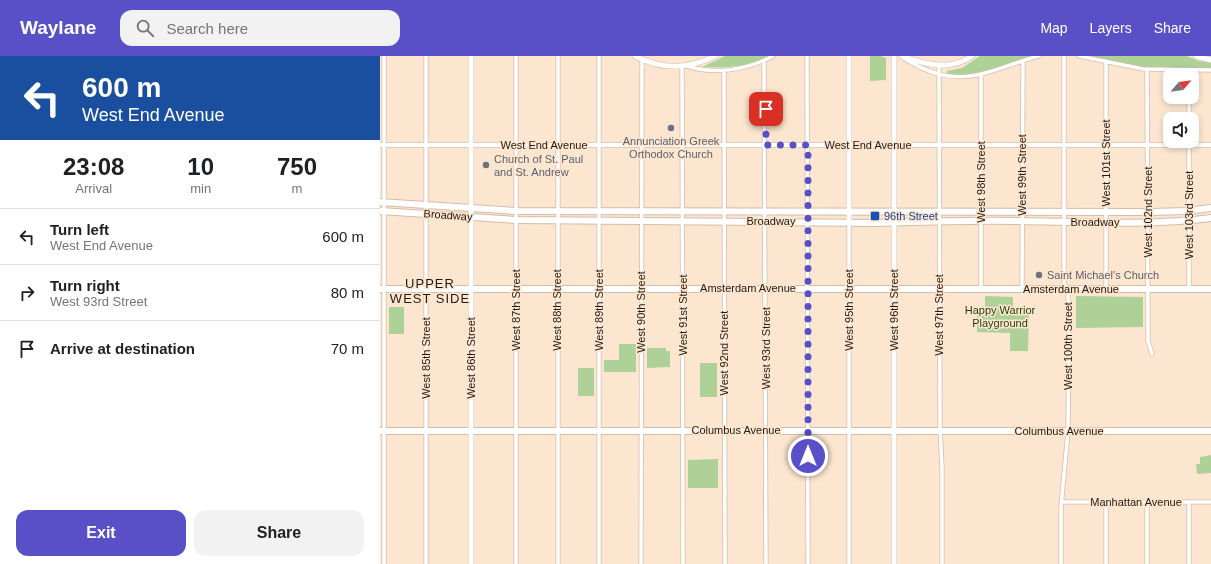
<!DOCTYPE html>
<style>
body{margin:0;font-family:Arial,sans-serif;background:#f2f2f2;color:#202124;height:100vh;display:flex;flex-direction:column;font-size:15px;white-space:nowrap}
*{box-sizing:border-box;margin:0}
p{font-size:13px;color:#757577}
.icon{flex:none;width:22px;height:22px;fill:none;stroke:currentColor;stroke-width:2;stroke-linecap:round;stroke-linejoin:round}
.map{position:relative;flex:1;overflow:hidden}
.side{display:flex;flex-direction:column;background:#fff;width:380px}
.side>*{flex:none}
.banner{background:#1a4fa0;color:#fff;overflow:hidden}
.needle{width:26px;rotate:61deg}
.tools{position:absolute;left:783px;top:12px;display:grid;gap:8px}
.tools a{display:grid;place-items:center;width:36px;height:36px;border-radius:8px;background:#fff;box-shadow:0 2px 6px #0003;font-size:20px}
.pin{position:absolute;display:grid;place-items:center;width:34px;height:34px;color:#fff;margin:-17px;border-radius:8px;box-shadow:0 2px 6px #0006}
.me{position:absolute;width:44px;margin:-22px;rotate:0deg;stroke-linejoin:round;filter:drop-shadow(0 0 3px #0008)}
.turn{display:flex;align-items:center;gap:14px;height:84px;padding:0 16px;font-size:18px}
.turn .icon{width:52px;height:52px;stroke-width:2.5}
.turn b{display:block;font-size:28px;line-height:34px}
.eta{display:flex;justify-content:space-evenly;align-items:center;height:68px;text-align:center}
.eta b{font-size:24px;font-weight:800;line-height:28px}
.button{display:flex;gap:8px;margin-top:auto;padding:8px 16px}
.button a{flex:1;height:46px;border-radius:12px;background:#594fc7;color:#fff;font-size:16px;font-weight:800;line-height:46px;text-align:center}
.button a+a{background:#f2f2f2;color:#202124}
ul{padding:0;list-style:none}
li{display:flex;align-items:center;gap:12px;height:56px;padding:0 16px;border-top:1px solid #e0e0e0}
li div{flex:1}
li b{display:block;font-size:15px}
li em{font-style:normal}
header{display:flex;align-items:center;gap:24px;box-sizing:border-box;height:56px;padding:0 20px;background:#594fc7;color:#fff}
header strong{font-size:19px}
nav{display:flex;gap:22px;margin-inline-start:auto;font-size:14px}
.search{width:280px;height:36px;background:#f2f2f2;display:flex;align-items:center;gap:10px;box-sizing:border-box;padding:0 14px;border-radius:12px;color:#757577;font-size:15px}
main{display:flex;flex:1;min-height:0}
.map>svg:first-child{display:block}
.green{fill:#add197}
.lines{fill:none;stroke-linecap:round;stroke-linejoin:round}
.minor-casing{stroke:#d3bda8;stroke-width:5}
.tertiary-casing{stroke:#d3bda8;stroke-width:6}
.secondary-casing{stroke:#d3bda8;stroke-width:6}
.primary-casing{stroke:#d3bda8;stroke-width:8}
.minor{stroke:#fff;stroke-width:3.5}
.tertiary{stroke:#fff;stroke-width:4.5}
.secondary{stroke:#fff;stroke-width:5}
.primary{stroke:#fff;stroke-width:6}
.route{stroke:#594fc7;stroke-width:7;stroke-dasharray:0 12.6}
.worship-dot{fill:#6b7280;stroke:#fde6d0;stroke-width:1.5}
.transit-dot{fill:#1a4fb4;stroke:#fde6d0;stroke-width:1.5}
.labels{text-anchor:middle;stroke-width:3;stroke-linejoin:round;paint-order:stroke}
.worship-label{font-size:11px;fill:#5b616d;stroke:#fde6d0;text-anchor:start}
.street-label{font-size:11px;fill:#221a12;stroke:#fde6d0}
.transit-label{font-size:11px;fill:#164399;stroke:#fde6d0;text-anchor:start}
.park-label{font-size:11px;fill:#1e3d00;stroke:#fde6d0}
.quarter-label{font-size:13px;letter-spacing:1px;fill:#221a12;stroke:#fde6d0}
</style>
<header>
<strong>Waylane</strong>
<div class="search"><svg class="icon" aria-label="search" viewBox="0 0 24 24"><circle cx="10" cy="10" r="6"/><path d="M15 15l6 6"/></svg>Search here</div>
<nav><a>Map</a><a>Layers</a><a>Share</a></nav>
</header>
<main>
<section class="side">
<div class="banner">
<div class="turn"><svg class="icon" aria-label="left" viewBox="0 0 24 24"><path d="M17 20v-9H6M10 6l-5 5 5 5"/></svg><div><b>600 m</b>West End Avenue</div></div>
</div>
<div class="eta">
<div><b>23:08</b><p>Arrival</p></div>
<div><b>10</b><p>min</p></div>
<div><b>750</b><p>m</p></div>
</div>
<ul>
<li><svg class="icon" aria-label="left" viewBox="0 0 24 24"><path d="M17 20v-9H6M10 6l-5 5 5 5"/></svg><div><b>Turn left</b><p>West End Avenue</p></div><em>600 m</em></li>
<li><svg class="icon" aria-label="right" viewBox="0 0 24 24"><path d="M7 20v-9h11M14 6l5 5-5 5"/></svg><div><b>Turn right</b><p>West 93rd Street</p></div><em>80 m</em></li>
<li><svg class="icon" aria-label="arrive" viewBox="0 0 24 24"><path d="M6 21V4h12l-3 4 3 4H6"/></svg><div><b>Arrive at destination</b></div><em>70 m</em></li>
</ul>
<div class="button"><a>Exit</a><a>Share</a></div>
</section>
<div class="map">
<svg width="831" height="508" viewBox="0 0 831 508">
<rect width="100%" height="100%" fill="#fde6d0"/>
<path class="green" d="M345 0H391C366 11 348 12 322 11Z
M490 0H500L506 2V24L490 25Z
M600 0H653L595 19H567V15L582 12Z
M705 0H807L819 5 831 7V12H765Z
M605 240 633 241V254H649L648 295H630V277L597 276V257H605Z
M696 240 763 241V271L696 272Z
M9 251H24V278H9Z
M239 288H256V316H224V304H239Z
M267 292H286V295H290V311L267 312Z
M320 307H337V341H320Z
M198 312H214V340H198Z
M831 399V417L817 418 816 408H820V401Z
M338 403V432H308V404Z"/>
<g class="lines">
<g class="minor-casing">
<path id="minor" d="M4 0V508
M46 0V508
M427 0 428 508
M699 0 763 13 831 14
M524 2C532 8 540 11 549 15 591 31 619 10 659 0
M384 5 386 508
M559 9 560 369 562 412V508
M307 10C335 19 367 14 393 0
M302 11 303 508
M767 13 768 285 772 298
M344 14 345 508
M809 41V63
M809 85V232
M469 167V508
M601 232V19
M642 233 643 5
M726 233V6
M681 446H831
M809 446V508
M136 508V0
M178 508V0
M219 508V0
M261 508 262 3
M681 508V451L688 375 689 274 688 239 684 226V0
M726 508V446
M767 508V446"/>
</g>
<g class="tertiary-casing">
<path id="tertiary" d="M0 89H831"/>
</g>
<g class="secondary-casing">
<path id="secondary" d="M255 0C282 14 309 13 335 0
M469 0V167
M514 0V508
M522 0C546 9 571 15 592 0
M816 0 831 4
M91 508V0"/>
</g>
<g class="primary-casing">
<path id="primary" d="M0 146 136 155 772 156 806 155 831 152
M0 155 136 164 496 167C544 166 591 164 639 165 703 166 768 170 831 162
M0 233H831
M0 375H831"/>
</g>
<use href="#minor" class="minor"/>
<use href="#tertiary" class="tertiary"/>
<use href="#secondary" class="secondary"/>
<use href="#primary" class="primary"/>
</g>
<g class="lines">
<path class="route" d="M386 53V89H428V400"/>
</g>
<g class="worship-dot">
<circle cx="291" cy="72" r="4"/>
<circle cx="106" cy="109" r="4"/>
<circle cx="659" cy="219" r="4"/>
</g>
<rect class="transit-dot" x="490" y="155" width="10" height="10" rx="2"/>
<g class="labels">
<g class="worship-label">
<text x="291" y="89" text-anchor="middle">Annunciation Greek<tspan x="291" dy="13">Orthodox Church</tspan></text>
<text x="114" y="107">Church of St. Paul<tspan x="114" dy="13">and St. Andrew</tspan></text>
<text x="667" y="223">Saint Michael's Church</text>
</g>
<g class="street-label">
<text x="164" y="93">West End Avenue</text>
<text x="488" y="93">West End Avenue</text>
<text transform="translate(726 107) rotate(-90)" y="4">West 101st Street</text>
<text transform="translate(642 119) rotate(-90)" y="4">West 99th Street</text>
<text transform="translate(601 126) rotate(-90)" y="4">West 98th Street</text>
<text transform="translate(768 156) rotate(-90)" y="4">West 102nd Street</text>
<text transform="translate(68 159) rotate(4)" y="4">Broadway</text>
<text transform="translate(809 159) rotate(-90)" y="4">West 103rd Street</text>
<text x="391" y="169">Broadway</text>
<text x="715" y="170">Broadway</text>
<text x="368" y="236">Amsterdam Avenue</text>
<text x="691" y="237">Amsterdam Avenue</text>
<text transform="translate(136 254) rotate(-90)" y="4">West 87th Street</text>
<text transform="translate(177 254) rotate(-90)" y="4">West 88th Street</text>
<text transform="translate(219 254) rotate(-90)" y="4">West 89th Street</text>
<text transform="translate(469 254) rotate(-90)" y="4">West 95th Street</text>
<text transform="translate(514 254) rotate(-90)" y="4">West 96th Street</text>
<text transform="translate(261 256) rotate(-90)" y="4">West 90th Street</text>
<text transform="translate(303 259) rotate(-90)" y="4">West 91st Street</text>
<text transform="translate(559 259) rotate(-90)" y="4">West 97th Street</text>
<text transform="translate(688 290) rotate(-90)" y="4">West 100th Street</text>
<text transform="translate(386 292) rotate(-90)" y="4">West 93rd Street</text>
<text transform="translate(344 297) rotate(-90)" y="4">West 92nd Street</text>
<text transform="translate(46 302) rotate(-90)" y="4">West 85th Street</text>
<text transform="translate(91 302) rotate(-90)" y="4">West 86th Street</text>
<text x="356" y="378">Columbus Avenue</text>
<text x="679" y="379">Columbus Avenue</text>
<text x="756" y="450">Manhattan Avenue</text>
</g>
<g class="transit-label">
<text x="504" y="164">96th Street</text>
</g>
<g class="park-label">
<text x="620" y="258">Happy Warrior<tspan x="620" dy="13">Playground</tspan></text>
</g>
<g class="quarter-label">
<text x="50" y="232">UPPER<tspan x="50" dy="15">WEST SIDE</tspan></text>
</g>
</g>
</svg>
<div class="tools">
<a><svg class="needle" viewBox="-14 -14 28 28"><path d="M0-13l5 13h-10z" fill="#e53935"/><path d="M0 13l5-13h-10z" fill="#757577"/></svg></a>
<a><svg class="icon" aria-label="sound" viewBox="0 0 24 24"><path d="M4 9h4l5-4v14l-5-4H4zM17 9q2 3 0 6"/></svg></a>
</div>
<div class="pin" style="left:386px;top:53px;background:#d93025"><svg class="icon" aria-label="arrive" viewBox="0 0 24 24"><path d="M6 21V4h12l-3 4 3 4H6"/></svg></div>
<svg class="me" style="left:428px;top:400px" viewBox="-20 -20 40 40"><circle r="17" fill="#594fc7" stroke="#fff" stroke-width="3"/><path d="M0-11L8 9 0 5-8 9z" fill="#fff"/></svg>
</div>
</main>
